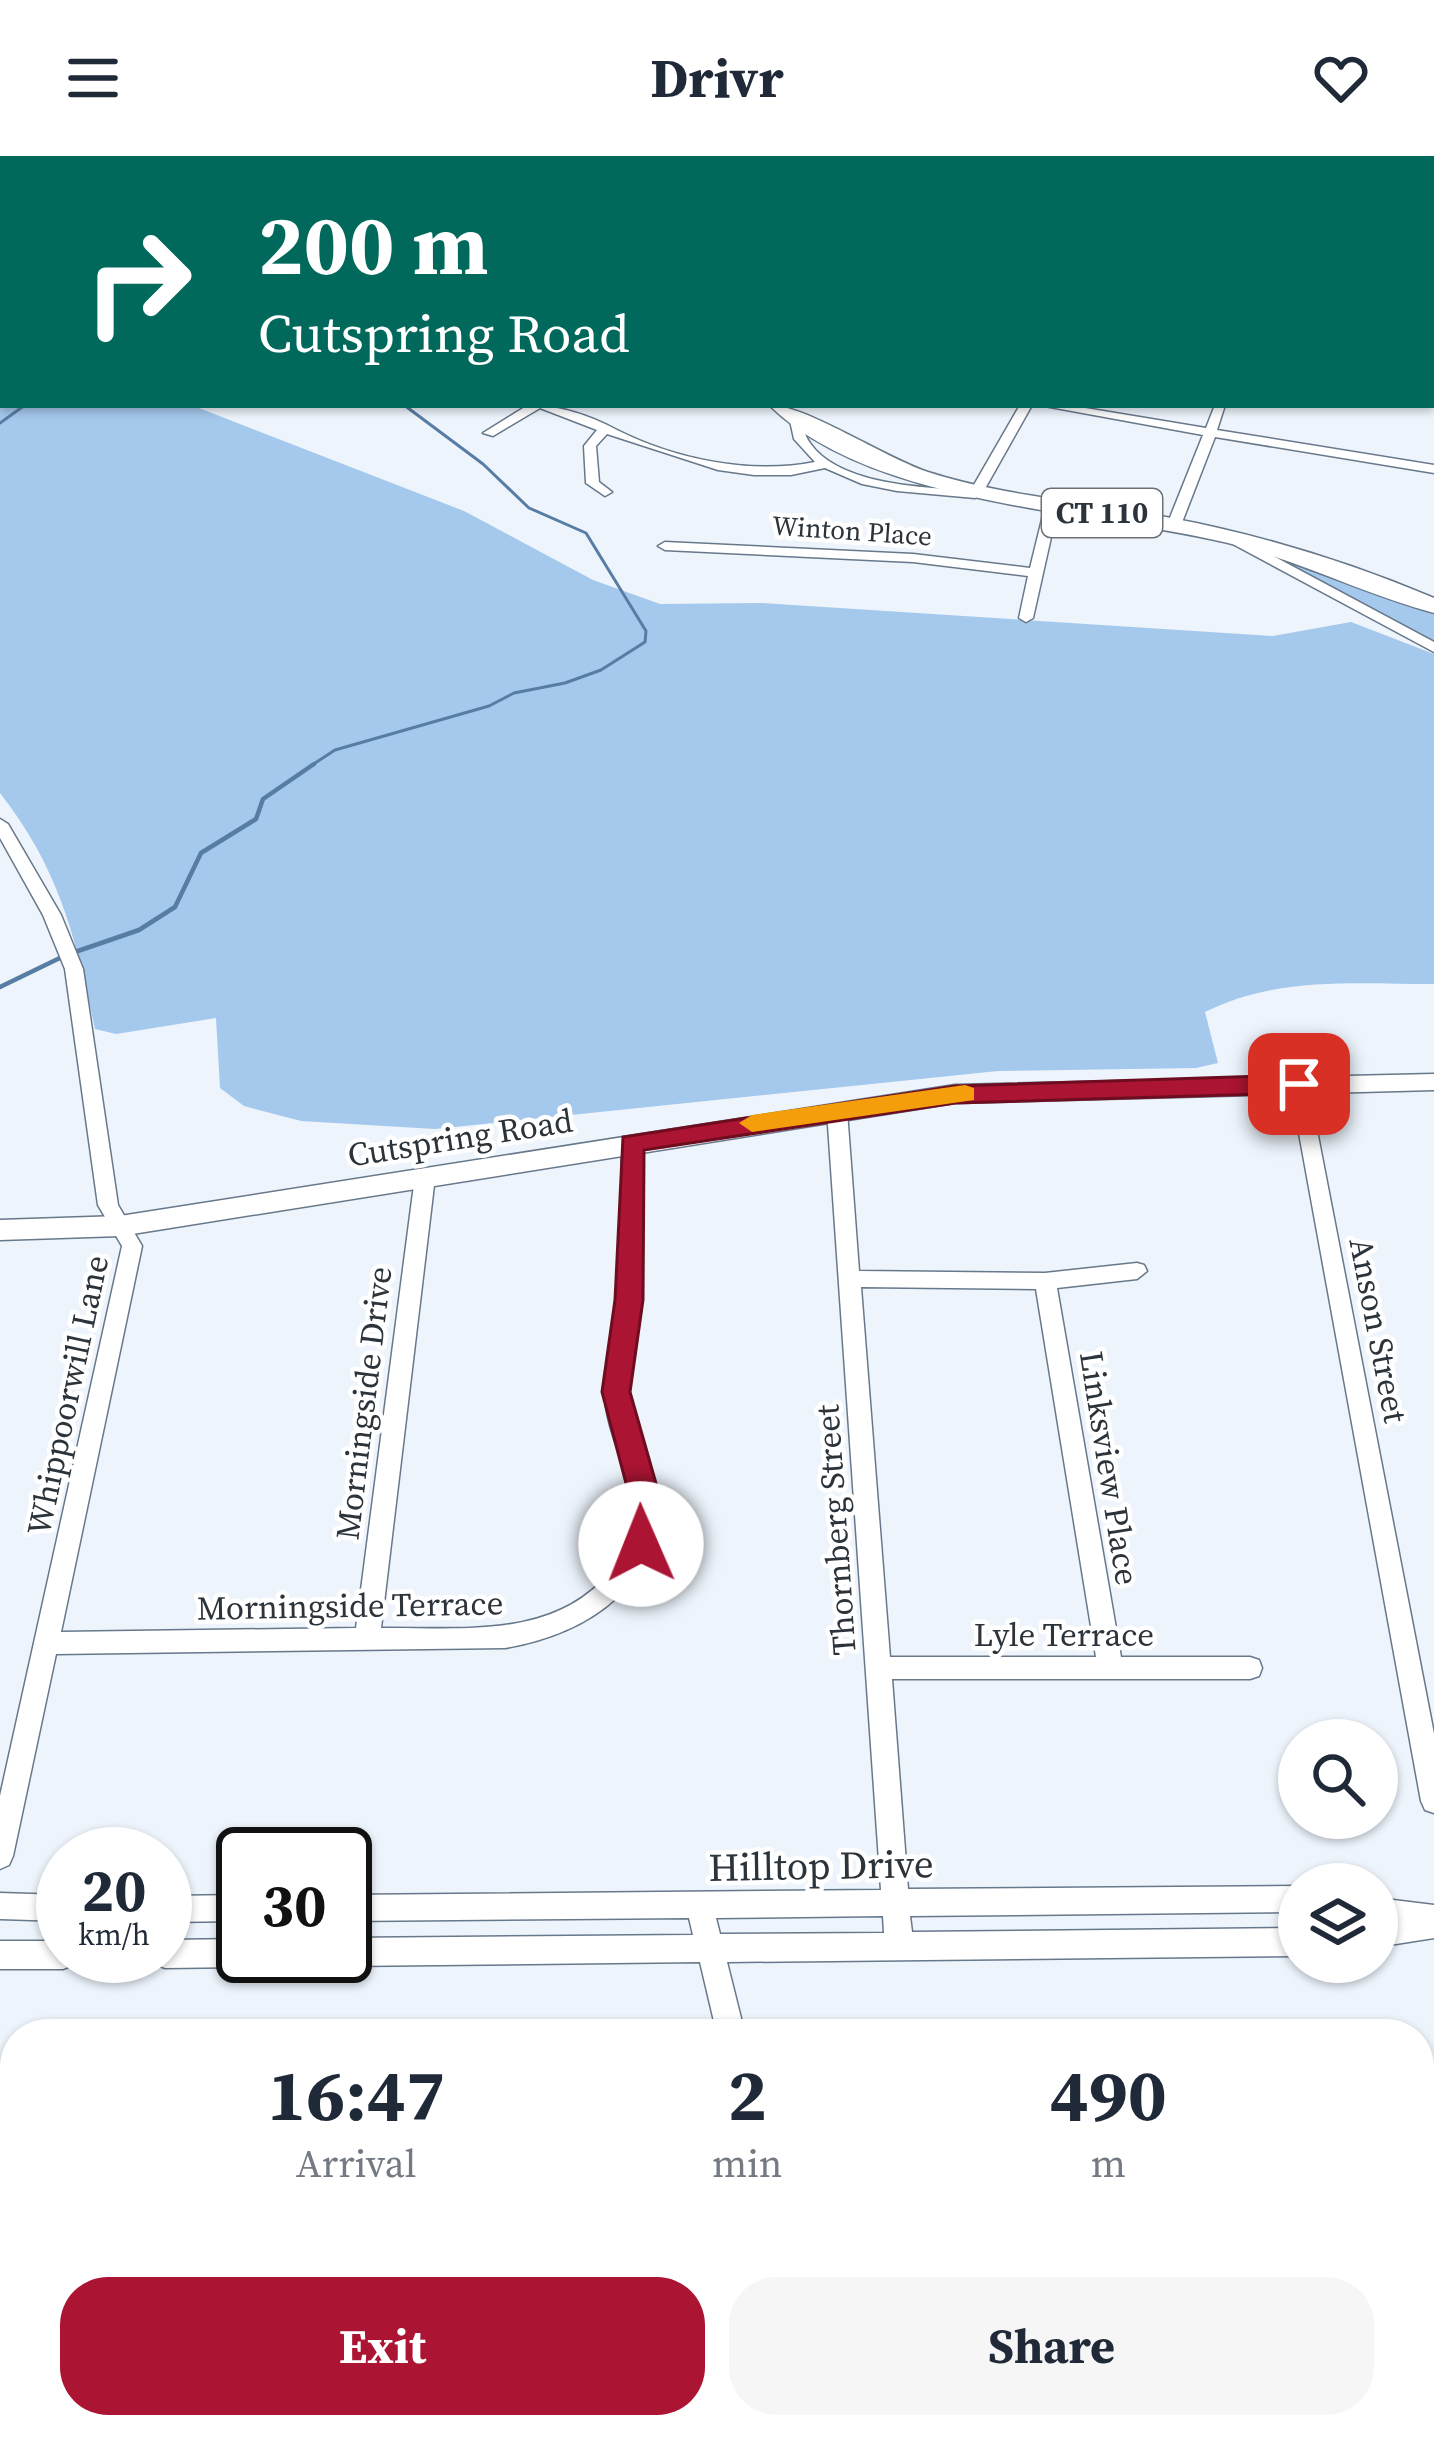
<!DOCTYPE html>
<style>
body{margin:0;font-family:"Source Serif 4",serif;background:#f6f6f7;color:#1f2937;height:100vh;display:flex;flex-direction:column;font-size:45px;white-space:nowrap}
*{box-sizing:border-box;margin:0}
p{font-size:39px;color:#747a83}
.icon{flex:none;width:66px;height:66px;fill:none;stroke:currentColor;stroke-width:2;stroke-linecap:round;stroke-linejoin:round}
.map{position:relative;flex:1;overflow:hidden}
.drawer{position:absolute;left:0px;top:1863px;width:1434px;height:420px;display:flex;flex-direction:column;background:#fff;border-radius:48px 48px 0 0;box-shadow:0 3px 9px #0004}
.drawer>*{flex:none}
.hud{position:absolute;left:0px;top:0px;width:1434px;height:252px;box-shadow:0 3px 9px #0004;background:#00695c;color:#fff;overflow:hidden}
.controls{position:absolute;left:1278px;top:1563px;display:grid;gap:24px}
.controls a{display:grid;place-items:center;width:120px;height:120px;border-radius:50%;background:#fff;box-shadow:0 3px 9px #0004;font-size:60px}
.speed{position:absolute;left:36px;top:1671px;display:flex;gap:24px;font-size:60px;font-weight:700;text-align:center}
.speed>*{display:grid;place-content:center;width:156px;height:156px;border-radius:50%;background:#fff;box-shadow:0 3px 9px #0004;line-height:1}
.speed small{font-size:30px;font-weight:400}
.speed .limit{border:6px solid #111;border-radius:18px;background:#fff;color:#111}
.pin{position:absolute;display:grid;place-items:center;width:102px;height:102px;color:#fff;margin:-51px;border-radius:24px;box-shadow:0 6px 18px #0006}
.me{position:absolute;width:132px;margin:-66px;rotate:359deg;stroke-linejoin:round;filter:drop-shadow(0 0 9px #0008)}
.turn{display:flex;align-items:center;gap:42px;height:252px;padding:0 60px;font-size:54px}
.turn .icon{width:156px;height:156px;stroke-width:2.5}
.turn b{display:block;font-size:84px;line-height:102px}
.eta{display:flex;justify-content:space-evenly;align-items:center;height:204px;text-align:center}
.eta b{font-size:72px;font-weight:700;line-height:84px}
.primary-button{display:flex;gap:24px;margin-top:auto;padding:24px 60px}
.primary-button a{flex:1;height:138px;border-radius:48px;background:#ab1432;color:#fff;font-size:48px;font-weight:700;line-height:138px;text-align:center}
.primary-button a+a{background:#f6f6f7;color:#1f2937}
header{display:flex;justify-content:space-between;align-items:center;height:156px;padding:0 60px;background:#fff;font-size:54px;font-weight:700}
.map>svg:first-child{display:block}
.green{fill:#a5c8ed}
.water{fill:#6b9dd1;stroke:#587da4;stroke-width:3}
.lines{fill:none;stroke-linecap:round;stroke-linejoin:round}
.stream-far2{stroke:#587da4;stroke-width:3}
.stream-far1{stroke:#587da4;stroke-width:4.5}
.stream{stroke:#587da4;stroke-width:6}
.minor-casing{stroke:#67788a;stroke-width:3}
.tertiary-casing{stroke:#67788a;stroke-width:3}
.primary-casing{stroke:#67788a;stroke-width:3}
.minor{fill:#fff;fill-rule:evenodd}
.tertiary{fill:#fff;fill-rule:evenodd}
.primary{fill:#fff;fill-rule:evenodd}
.route{fill:#ab1432;stroke:#6f0d20;stroke-width:3}
.slow{fill:#f59e0b}
.labels{text-anchor:middle;stroke-width:9;stroke-linejoin:round;paint-order:stroke}
.far-street-label{font-size:27px;fill:#2b333b;stroke:#fff}
.shield{fill:#fff;stroke:#6b7076;stroke-width:3}
.shield-label{font-size:30px;font-weight:bold;fill:#2b333b}
.street-label{font-size:33px;fill:#2b333b;stroke:#fff}
.near-street-label{font-size:39px;fill:#2b333b;stroke:#fff}
</style>
<header><svg class="icon" aria-label="menu" viewBox="0 0 24 24"><path d="M4 6h16M4 12h16M4 18h16"/></svg>Drivr<svg class="icon" aria-label="heart" viewBox="0 0 24 24"><path d="M12 20l-8-8c-3-5 5-10 8-4 3-6 11-1 8 4z"/></svg></header>
<div class="map">
<svg width="1434" height="2283" viewBox="0 0 1434 2283">
<rect width="100%" height="100%" fill="#edf4fc"/>
<path class="green" d="M0 117 3 249H191L464 355 593 424 660 448 762 447 1273 480 1351 466 1434 498V828C1356 828 1276 820 1205 856L1218 907 1196 912 998 915 435 973 301 965 244 950 220 932 216 862 116 878 95 873C75 780 60 714 0 637Z
M1265 398 1328 415 1434 459V485L1362 453Z"/>
<path class="water" d="M1123 0 1099 3 0 1V0Z"/>
<g class="lines">
<path class="stream-far2" d="M0 267 25 249
M309 611 335 594 489 550 514 537 565 527 601 514 645 486 646 475 586 377 529 352 483 308 404 249"/>
<path class="stream-far1" d="M75 796 139 774 175 751 201 697 256 663 263 643 314 608
M0 831 64 800"/>
<path class="stream" d="M1419 2233 1434 2211
M1351 2283 1362 2268"/>
<g class="minor-casing">
<path id="minor" d="M0 109H3V115H0Z
M528 249C559 249 591 260 615 273 674 303 750 319 815 306L794 283 789 260 795 256 801 260C803 270 804 279 810 287 839 329 924 332 971 334L1020 249H1032L982 338 975 342 897 335 862 328 825 312 791 319H754L718 314 607 278 596 290 599 326 612 336 605 340 586 327 584 290 597 274 540 252 493 280 483 277Z
M1039 249H1067L1206 272 1215 249H1225L1217 274 1434 309V317L1215 281 1181 369 1174 373 1167 369 1203 279Z
M1046 347 1058 350 1033 462 1026 466 1019 462 1028 420 913 406 665 394 658 390 665 386 913 398 1030 412Z
M1234 379 1434 486V496L1229 386V380Z
M0 663 8 668 61 759 83 813 118 1049 142 1090 61 1476 356 1472 415 1021 425 1014 435 1021 381 1472C461 1471 554 1484 610 1416 624 1399 631 1378 632 1357 632 1316 608 1282 605 1242 603 1208 616 1175 619 1142 622 1091 621 1039 622 987L632 980 642 987C641 1039 643 1091 640 1143 638 1173 627 1203 627 1233 627 1268 648 1297 653 1330 668 1427 589 1478 505 1492L56 1498 13 1700 9 1709 0 1713V1640L122 1090 98 1049 65 813 43 759 0 682Z
M1299 921 1308 928 1434 1578V1657L1425 1654 1421 1645 1290 928Z
M837 948 847 955 859 1115 1045 1117 1137 1107 1144 1109 1147 1115 1137 1123 1057 1132 1121 1501H1250L1259 1504 1262 1512 1259 1520 1250 1523H892L908 1733 1299 1730V1756L910 1760 912 1776 1299 1772V1800L727 1806 745 1878H717L700 1806 345 1810 335 1806 333 1800H345V1782L693 1779 689 1762 345 1765V1739L881 1734 827 955ZM861 1131 1036 1133 1096 1501H890ZM883 1760 884 1777 720 1778 716 1762Z
M0 1737 63 1739V1765L0 1763Z
M243 1739V1765L165 1766V1740Z
M1377 1742 1434 1749V1782L1377 1791Z
M243 1783V1800H255L253 1807 243 1811 165 1812 155 1808 152 1800H165V1784Z
M0 1785H63V1800H76L73 1809 63 1813H0Z
M15 2115V2145L0 2147V2117Z
M479 2268H511L513 2283H481Z
M813 2268H845L849 2283H817Z"/>
</g>
<g class="tertiary-casing">
<path id="tertiary" d="M1434 918V934L955 947 120 1080 0 1084V1064L120 1060 955 929Z"/>
</g>
<g class="primary-casing">
<path id="primary" d="M0 29 3 30V40L0 39Z
M769 249C806 249 883 301 928 316 1006 341 1090 346 1171 362 1261 379 1349 406 1434 442V457C1367 439 1304 407 1236 389 1099 354 873 352 769 249Z"/>
</g>
<use href="#minor" class="minor"/>
<use href="#tertiary" class="tertiary"/>
<use href="#primary" class="primary"/>
</g>
<path class="route" d="M1299 919 1312 928 1299 937 955 947 644 994 643 1144 630 1236 657 1331 652 1397H631L627 1331 602 1236 615 1144 623 981 955 930Z"/>
<path class="slow" d="M965 929 974 932V944L752 976 739 967 752 959Z"/>
<g class="labels">
<g class="far-street-label">
<text transform="translate(852 375) rotate(4)" y="9">Winton Place</text>
</g>
<rect class="shield" x="1042" y="333" width="120" height="48" rx="9"/>
<g class="shield-label">
<text x="1102" y="367">CT 110</text>
</g>
<g class="street-label">
<text transform="translate(460 981) rotate(-9)" y="12">Cutspring Road</text>
<text transform="translate(1379 1174) rotate(79)" y="12">Anson Street</text>
<text transform="translate(67 1239) rotate(-78)" y="12">Whippoorwill Lane</text>
<text transform="translate(363 1247) rotate(-83)" y="12">Morningside Drive</text>
<text transform="translate(1110 1312) rotate(81)" y="12">Linksview Place</text>
<text transform="translate(835 1374) rotate(-94)" y="12">Thornberg Street</text>
<text transform="translate(350 1449) rotate(-1)" y="12">Morningside Terrace</text>
<text x="1064" y="1490">Lyle Terrace</text>
</g>
<g class="near-street-label">
<text transform="translate(821 1709) rotate(-1)" y="14">Hilltop Drive</text>
</g>
</g>
</svg>
<div class="controls">
<a><svg class="icon" aria-label="search" viewBox="0 0 24 24"><circle cx="10" cy="10" r="6"/><path d="M15 15l6 6"/></svg></a>
<a><svg class="icon" aria-label="layers" viewBox="0 0 24 24"><path d="M12 4l9 5-9 5-9-5zM3 14l9 5 9-5"/></svg></a>
</div>
<div class="speed"><div>20<small>km/h</small></div><div class="limit">30</div></div>
<div class="pin" style="left:1299px;top:928px;background:#d93025"><svg class="icon" aria-label="arrive" viewBox="0 0 24 24"><path d="M6 21V4h12l-3 4 3 4H6"/></svg></div>
<svg class="me" style="left:641px;top:1388px" viewBox="-20 -20 40 40"><circle r="19" fill="#fff"/><path d="M0-13L10 11 0 6-10 11z" fill="#ab1432"/></svg>
<div class="hud">
<div class="turn"><svg class="icon" aria-label="right" viewBox="0 0 24 24"><path d="M7 20v-9h11M14 6l5 5-5 5"/></svg><div><b>200 m</b>Cutspring Road</div></div>
</div>
<section class="drawer">
<div class="eta">
<div><b>16:47</b><p>Arrival</p></div>
<div><b>2</b><p>min</p></div>
<div><b>490</b><p>m</p></div>
</div>
<div class="primary-button"><a>Exit</a><a>Share</a></div>
</section>
</div>
